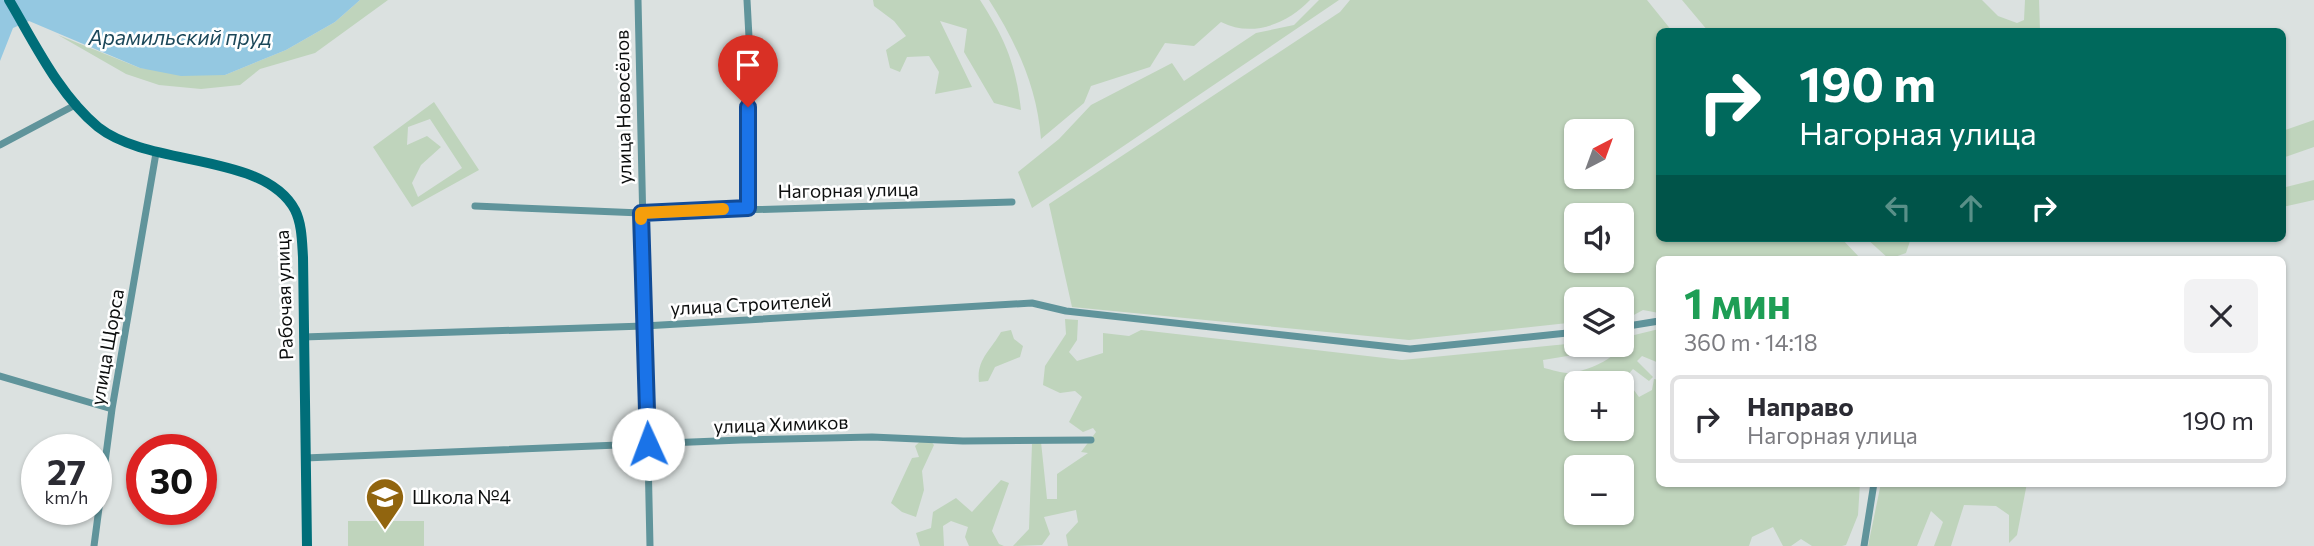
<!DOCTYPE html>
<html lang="ru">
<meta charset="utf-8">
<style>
body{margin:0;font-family:Commissioner,sans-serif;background:#f2f2f3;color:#2b2b33;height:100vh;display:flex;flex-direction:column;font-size:26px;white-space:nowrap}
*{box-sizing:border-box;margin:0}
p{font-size:23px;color:#7c7c81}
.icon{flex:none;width:38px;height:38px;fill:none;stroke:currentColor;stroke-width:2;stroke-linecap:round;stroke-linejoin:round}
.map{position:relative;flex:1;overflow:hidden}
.drawer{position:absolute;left:1656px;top:256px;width:630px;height:231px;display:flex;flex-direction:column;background:#fff;border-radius:10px;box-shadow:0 2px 5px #0004}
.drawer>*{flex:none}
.hud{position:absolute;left:1656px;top:28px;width:630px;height:214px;border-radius:10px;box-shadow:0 2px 5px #0004;background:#00695c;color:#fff;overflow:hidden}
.needle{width:46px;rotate:41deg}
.controls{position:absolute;left:1564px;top:119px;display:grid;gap:14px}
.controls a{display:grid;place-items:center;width:70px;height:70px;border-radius:10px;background:#fff;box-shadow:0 2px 5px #0004;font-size:35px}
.speed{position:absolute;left:21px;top:434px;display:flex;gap:14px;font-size:35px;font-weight:700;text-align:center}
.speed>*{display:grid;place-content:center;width:91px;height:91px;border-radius:50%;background:#fff;box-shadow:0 2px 5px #0004;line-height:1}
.speed small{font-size:18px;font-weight:400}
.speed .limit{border:10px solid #d22;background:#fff;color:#111}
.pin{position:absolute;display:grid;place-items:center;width:60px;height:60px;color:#fff;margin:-72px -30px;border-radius:50% 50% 50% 0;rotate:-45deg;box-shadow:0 0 7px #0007}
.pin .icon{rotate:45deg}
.me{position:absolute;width:77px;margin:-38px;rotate:358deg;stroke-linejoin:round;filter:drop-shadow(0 0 5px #0008)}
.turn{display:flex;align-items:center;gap:24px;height:147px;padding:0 28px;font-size:32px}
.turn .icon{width:91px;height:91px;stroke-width:2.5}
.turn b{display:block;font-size:49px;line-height:60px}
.lanes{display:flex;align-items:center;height:66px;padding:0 28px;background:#0003;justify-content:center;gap:35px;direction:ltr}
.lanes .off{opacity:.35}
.round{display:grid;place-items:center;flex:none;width:74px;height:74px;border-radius:10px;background:#f2f2f3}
.summary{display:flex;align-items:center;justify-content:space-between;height:119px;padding:0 28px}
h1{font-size:42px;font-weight:700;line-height:52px;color:#1e9e55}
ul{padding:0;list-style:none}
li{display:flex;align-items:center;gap:21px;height:88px;margin:0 14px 10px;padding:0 14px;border:4px solid #e1e1e2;border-radius:10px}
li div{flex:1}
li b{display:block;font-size:26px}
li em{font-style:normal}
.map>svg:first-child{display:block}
.green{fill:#bfd4bc;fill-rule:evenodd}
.water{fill:#94c8e1}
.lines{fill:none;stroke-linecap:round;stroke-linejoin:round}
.minor{stroke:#60949b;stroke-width:7}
.secondary{stroke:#006e79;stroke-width:10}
.route-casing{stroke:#114b97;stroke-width:18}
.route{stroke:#1a73e8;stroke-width:12}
.slow{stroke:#f59e0b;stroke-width:12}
.labels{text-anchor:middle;stroke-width:5;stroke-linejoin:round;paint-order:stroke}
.street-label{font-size:19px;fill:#0d0f0f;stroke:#fff}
.poi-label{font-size:19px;fill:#0d0f0f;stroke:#fff;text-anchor:start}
.water-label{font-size:21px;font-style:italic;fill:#1c485a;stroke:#fff}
</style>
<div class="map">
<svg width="2314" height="546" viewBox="0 0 2314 546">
<rect width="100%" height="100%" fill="#dbe1e0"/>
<path class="green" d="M360 0H388L315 53 260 69 240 85 201 89 159 85 126 74 58 35 140 68 225 75 286 50 335 22Z
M873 0H980C1005 39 1016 64 1021 110L994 103 964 52 967 29 940 21 972 87 935 94 939 72 929 56 907 57 900 72 890 68 886 50 906 36 894 21 874 6Z
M989 0H1310C1287 24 1252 38 1221 22L1194 46 1165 43 1150 67 1091 86 1084 103 1041 139C1037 87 1017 44 989 0Z
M1319 0H1339L1032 208 1018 172 1059 139 1091 105 1172 63 1184 81 1256 33 1294 25Z
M1350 0H1647L1672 31 1659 32V238H1841L1861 259H1659V313L1643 310 1632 316 1622 318V299H1577V322L1409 340 1072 307 1049 204 1340 12ZM1577 131H1622V177H1577ZM1577 215H1622V261H1577Z
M1682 0H1982L1998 16 2017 23 2024 20 2025 0H2039L2040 31H1708Z
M434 102 479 170 412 207 373 147ZM430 119 462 168 418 197 412 183 421 165 441 147 427 136 407 145 408 127Z
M2314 120V147L2282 158V131Z
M2314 180V200L2282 207V188Z
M1866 238H1911L1906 253 1889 259Z
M1065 319 1078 320 1077 340 1069 352 1077 361 1103 353V333L1129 336 1141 330 1402 360 1577 343 1607 345 1610 349 1543 360 1544 368C1553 370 1564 374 1572 373 1590 369 1622 358 1622 338L1659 329V363L1642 356 1637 361 1653 377 1649 381 1633 369 1625 378 1639 397 1652 390 1654 379 1659 380V483H1860L1858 515 1846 545 1842 546H1812L1801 539 1791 546H1783L1773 527 1752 537 1749 546H1068L1066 535 1078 522 1076 510 1044 517 1050 534 1042 545 1013 546 1029 529 1032 444 1041 442 1047 499H1057V474L1088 453 1081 452 1096 432 1093 428 1083 432 1069 422 1082 397 1075 391 1060 393 1043 385 1045 366 1066 334ZM1577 383H1622V429H1577ZM1577 467H1622V513H1577Z
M1011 330 1014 339 1023 346 1020 357 995 367 988 381 979 382C976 360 991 350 1001 332Z
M926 436 934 445 922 471 924 490 916 517 902 512 891 503 912 458 919 457 915 446Z
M1001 480 1009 483 992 531 999 544 1004 546H969L965 537 968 527 951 521 943 526 944 546H920L916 533 931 528 933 512 956 498 972 512Z
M1881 483H2027L2017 535 2009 543V515L1996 506 1964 505 1951 546H1934L1943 522 1931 511 1917 546H1868Z
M348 521H424V546H348Z"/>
<path class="water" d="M0 0H360L335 22 286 50 225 75 181 76 140 68 29 21 13 28 0 61Z"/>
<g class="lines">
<path class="minor" d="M638 0 650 546
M747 0 750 56 748 208
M0 145 77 104
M475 206 641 213 1012 202
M1622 327 1659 321
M303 337 644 326 1032 303 1066 311 1410 349 1577 332
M0 376 112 409
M305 458 741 440 872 437 963 441 1091 440
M94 546 112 409 156 153
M1864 546 1874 483"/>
<path class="secondary" d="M9 0C34 42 59 95 98 127 150 168 264 152 295 210 302 224 302 242 303 257L307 546"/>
</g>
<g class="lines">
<g class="route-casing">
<path id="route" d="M648 444 641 213 748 208V107"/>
</g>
<use href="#route" class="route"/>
<path class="slow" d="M641 219V213L723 209"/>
</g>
<defs>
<g id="school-pin" transform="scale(2.0125)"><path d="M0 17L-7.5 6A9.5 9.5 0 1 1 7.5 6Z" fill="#91650f" stroke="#fff"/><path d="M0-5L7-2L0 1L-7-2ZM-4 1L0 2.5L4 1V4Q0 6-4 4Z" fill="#fff"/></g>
</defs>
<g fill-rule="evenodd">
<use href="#school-pin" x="385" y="497"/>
</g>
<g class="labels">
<g class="street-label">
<text transform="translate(623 107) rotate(-91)" y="7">улица Новосёлов</text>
<text transform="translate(848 190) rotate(-1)" y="7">Нагорная улица</text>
<text transform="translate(284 295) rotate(-92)" y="7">Рабочая улица</text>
<text transform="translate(751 304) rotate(-3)" y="7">улица Строителей</text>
<text transform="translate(107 347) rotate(-80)" y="7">улица Щорса</text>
<text transform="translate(781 424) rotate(-2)" y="7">улица Химиков</text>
</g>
<g class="poi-label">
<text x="412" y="504">Школа №4</text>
</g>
<g class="water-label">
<text x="180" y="45">Арамильский пруд</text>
</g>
</g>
</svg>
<div class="controls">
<a><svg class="needle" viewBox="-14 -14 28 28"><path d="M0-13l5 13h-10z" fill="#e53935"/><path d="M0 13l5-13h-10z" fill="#7c7c81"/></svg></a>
<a><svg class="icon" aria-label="sound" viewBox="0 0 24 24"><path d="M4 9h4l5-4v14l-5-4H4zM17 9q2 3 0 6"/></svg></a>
<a><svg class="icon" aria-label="layers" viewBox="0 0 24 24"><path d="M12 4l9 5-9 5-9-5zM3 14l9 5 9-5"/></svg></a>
<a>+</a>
<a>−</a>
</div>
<div class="speed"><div>27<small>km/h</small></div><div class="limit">30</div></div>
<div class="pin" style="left:748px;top:107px;background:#d93025"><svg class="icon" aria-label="arrive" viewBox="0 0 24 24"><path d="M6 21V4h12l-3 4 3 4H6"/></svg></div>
<svg class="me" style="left:648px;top:444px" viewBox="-20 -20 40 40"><circle r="19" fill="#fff"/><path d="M0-13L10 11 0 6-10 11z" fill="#1a73e8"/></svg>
<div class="hud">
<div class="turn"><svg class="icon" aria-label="right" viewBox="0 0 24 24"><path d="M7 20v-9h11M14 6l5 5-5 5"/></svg><div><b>190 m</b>Нагорная улица</div></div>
<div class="lanes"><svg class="icon off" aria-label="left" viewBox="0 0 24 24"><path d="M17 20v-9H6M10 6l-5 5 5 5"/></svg><svg class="icon off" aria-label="ahead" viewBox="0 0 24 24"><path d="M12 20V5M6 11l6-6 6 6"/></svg><svg class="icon" aria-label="right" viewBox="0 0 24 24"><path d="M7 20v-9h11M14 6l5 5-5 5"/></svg></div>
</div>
<section class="drawer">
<div class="summary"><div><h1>1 мин</h1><p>360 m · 14:18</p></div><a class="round"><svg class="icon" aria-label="close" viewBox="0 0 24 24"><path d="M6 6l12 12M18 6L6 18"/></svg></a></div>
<ul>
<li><svg class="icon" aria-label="right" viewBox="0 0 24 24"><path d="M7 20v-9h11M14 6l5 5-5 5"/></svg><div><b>Направо</b><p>Нагорная улица</p></div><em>190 m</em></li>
</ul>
</section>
</div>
